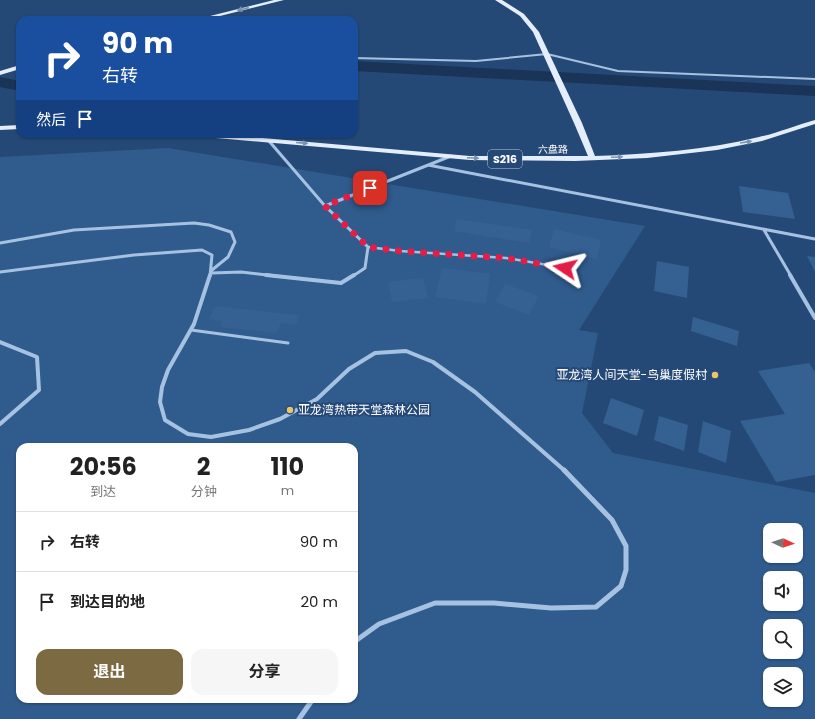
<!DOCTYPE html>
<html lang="zh">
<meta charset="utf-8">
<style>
body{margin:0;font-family:Poppins,"Noto Sans SC",sans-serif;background:#f6f6f6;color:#222;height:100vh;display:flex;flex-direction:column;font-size:15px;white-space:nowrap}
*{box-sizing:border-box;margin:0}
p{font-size:13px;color:#767676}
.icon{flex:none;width:22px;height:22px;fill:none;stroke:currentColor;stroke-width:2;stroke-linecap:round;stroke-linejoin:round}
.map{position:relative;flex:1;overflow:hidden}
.sheet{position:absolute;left:16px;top:443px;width:342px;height:260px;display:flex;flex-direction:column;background:#fff;border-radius:12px;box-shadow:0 1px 3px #0004}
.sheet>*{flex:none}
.banner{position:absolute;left:16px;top:16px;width:342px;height:122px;border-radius:12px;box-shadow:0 1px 3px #0004;background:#1a4fa0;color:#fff;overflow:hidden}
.needle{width:26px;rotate:94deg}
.tools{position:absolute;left:763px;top:523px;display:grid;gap:8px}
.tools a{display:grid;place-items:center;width:40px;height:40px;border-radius:8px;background:#fff;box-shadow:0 1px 3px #0004;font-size:20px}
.pin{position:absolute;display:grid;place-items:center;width:34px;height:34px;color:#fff;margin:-17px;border-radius:8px;box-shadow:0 2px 6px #0006}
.me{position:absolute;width:44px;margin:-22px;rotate:280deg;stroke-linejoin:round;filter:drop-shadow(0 0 3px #0008)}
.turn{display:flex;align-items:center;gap:14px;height:84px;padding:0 20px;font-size:18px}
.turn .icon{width:52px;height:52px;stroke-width:2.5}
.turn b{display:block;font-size:28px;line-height:34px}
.then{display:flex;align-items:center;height:38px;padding:0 20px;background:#0003;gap:8px;font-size:15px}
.eta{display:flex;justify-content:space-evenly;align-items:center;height:68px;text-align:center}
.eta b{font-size:24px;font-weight:700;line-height:28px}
.primary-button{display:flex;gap:8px;margin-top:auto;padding:8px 20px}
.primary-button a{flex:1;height:46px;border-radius:12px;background:#7c6b42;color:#fff;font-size:16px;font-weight:700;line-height:46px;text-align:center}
.primary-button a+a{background:#f6f6f6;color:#222}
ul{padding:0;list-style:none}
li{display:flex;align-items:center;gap:12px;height:60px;padding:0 20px;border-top:1px solid #e0e0e0}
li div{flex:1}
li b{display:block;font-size:15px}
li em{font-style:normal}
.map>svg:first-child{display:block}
.green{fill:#305b8d;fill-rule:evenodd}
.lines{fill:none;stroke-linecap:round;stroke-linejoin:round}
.canal{fill:#193456;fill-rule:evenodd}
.building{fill:#356092}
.lane-far2{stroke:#a6c2e2;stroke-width:2}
.lane-far1{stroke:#a6c2e2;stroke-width:2.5}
.lane{stroke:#a6c2e2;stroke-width:3}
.street-far2{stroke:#a6c2e2;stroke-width:3}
.street-far1{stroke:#a6c2e2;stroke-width:4}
.street{stroke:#a6c2e2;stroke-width:5}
.primary{fill:#e4eefb;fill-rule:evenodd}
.oneway{fill:#7b93b2}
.route{stroke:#e11d48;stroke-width:7;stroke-dasharray:0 12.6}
.poi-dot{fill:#ebc46a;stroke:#254976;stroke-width:1.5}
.labels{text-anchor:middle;stroke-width:4;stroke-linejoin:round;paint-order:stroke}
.far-street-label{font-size:10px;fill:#fff;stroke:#254976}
.shield{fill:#254976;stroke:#bec8d6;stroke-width:1}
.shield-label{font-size:11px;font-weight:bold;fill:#fff}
.poi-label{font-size:12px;fill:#fff;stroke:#254976;text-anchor:end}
</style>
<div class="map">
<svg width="815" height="719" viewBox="0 0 815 719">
<rect width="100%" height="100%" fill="#254976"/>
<path class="green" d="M168 148 645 226 579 330 598 333 582 413 613 453 815 493V719H0V157ZM20 447H354V699H20ZM770 530H796V556H770ZM770 578H796V604H770ZM770 626H796V652H770ZM770 674H796V700H770Z"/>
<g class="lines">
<path class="canal" d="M354 61 815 86V96L354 71Z
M0 77 20 81V91L0 87Z"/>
</g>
<path class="building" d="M739 186 788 193 795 219 743 212Z
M457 219 532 230 529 243 454 231Z
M554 229 601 240 597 259 549 247Z
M807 256 815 257V272Z
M657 261 689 267 687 298 654 291Z
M442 268 490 274 486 304 435 297Z
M423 278 428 298 392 302 388 282Z
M505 284 539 296 529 315 495 302Z
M215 306 299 315 296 325 281 323 277 333 220 327 222 321 209 319Z
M693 317 739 331 737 346 691 331Z
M809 363 815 372V475L776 482 740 421 785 414 758 371Z
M611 398 644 410 637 436 603 423Z
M659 416 688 425 684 451 654 440Z
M703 421 731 431 726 463 698 452Z"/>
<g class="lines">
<path class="lane-far2" d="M354 58 476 61 547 54 618 71 815 79"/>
<path class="lane-far1" d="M368 247 400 251 506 258 565 268"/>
<path class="lane" d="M191 330 288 343"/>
<path class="street-far2" d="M269 141 325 206 451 156
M428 165 815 239
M325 206 368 247 365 268 353 276
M764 230 791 276
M0 243 74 230 194 223 209 225 231 232 235 242 228 257 212 270
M0 272 134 255 202 250 212 255 210 276
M212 273 241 272 276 276"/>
<path class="street-far1" d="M210 275 194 324 168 370 162 387 160 402 165 420 188 434 211 437 249 430 280 419 317 399 349 369 375 353 406 351 433 362 475 392 565 471
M266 275 341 283 354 275
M790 275 815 318
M0 342 37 357 39 390 0 424"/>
<path class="street" d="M354 642 379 624 435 603H494L551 608 596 607 621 586 626 570V546L612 520 564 470
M299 719 313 699"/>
<path class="primary" d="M274 0H284L204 20H194Z
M495 0H502L524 14 539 32 582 123 595 156C650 154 706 150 759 137 778 133 796 125 815 120V124L762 141 717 150 647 158 575 161 470 160 193 136 189 134H218L470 156H588L574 123 533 32 520 16Z
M20 65V69L0 75V71Z
M20 125V129L0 130V126Z"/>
</g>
<defs><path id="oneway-solid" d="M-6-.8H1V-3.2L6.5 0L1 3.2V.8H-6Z"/></defs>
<g class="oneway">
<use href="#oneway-solid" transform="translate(243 9) rotate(167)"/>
<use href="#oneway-solid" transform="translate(746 142) rotate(-9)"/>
<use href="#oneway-solid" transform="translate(302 143) rotate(5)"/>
<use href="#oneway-solid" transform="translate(617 157) rotate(-3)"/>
<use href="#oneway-solid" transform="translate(473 158) rotate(3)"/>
</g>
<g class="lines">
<path class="route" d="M370 188 325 206 368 247 400 251 506 258 565 268"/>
</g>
<g class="poi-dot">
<circle cx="715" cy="375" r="4"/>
<circle cx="290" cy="410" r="4"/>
</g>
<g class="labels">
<g class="far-street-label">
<text transform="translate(553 149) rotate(-1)" y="4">六盘路</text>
</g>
<rect class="shield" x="488" y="150" width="34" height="18" rx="3"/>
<g class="shield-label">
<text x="505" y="163">S216</text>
</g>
<g class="poi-label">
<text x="707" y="379">亚龙湾人间天堂-鸟巢度假村</text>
<text x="298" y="414" text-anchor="start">亚龙湾热带天堂森林公园</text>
</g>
</g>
</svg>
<div class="tools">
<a><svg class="needle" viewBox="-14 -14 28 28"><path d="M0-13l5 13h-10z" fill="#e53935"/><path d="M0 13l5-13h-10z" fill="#767676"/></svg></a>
<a><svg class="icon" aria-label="sound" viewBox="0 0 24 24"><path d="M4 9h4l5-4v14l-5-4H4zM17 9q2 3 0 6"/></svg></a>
<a><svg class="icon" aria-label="search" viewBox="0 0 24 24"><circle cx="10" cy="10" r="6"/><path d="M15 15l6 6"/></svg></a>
<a><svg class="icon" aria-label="layers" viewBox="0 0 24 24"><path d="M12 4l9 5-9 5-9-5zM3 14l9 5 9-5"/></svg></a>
</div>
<div class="pin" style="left:370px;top:188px;background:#d93025"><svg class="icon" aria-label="arrive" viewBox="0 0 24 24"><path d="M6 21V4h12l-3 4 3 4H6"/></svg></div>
<svg class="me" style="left:565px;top:268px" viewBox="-20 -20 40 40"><path d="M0-17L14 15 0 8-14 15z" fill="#e11d48" stroke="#fff" stroke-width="4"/></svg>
<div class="banner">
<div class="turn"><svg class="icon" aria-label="right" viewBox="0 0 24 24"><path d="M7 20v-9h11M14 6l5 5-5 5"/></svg><div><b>90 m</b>右转</div></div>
<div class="then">然后<svg class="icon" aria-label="arrive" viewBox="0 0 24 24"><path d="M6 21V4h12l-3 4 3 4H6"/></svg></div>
</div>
<section class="sheet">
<div class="eta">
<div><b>20:56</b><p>到达</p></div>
<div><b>2</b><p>分钟</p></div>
<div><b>110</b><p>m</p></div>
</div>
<ul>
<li><svg class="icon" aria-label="right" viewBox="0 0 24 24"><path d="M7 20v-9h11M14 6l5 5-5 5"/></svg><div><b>右转</b></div><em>90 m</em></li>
<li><svg class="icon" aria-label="arrive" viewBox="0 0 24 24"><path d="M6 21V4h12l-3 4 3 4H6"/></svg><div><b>到达目的地</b></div><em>20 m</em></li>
</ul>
<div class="primary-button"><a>退出</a><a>分享</a></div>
</section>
</div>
